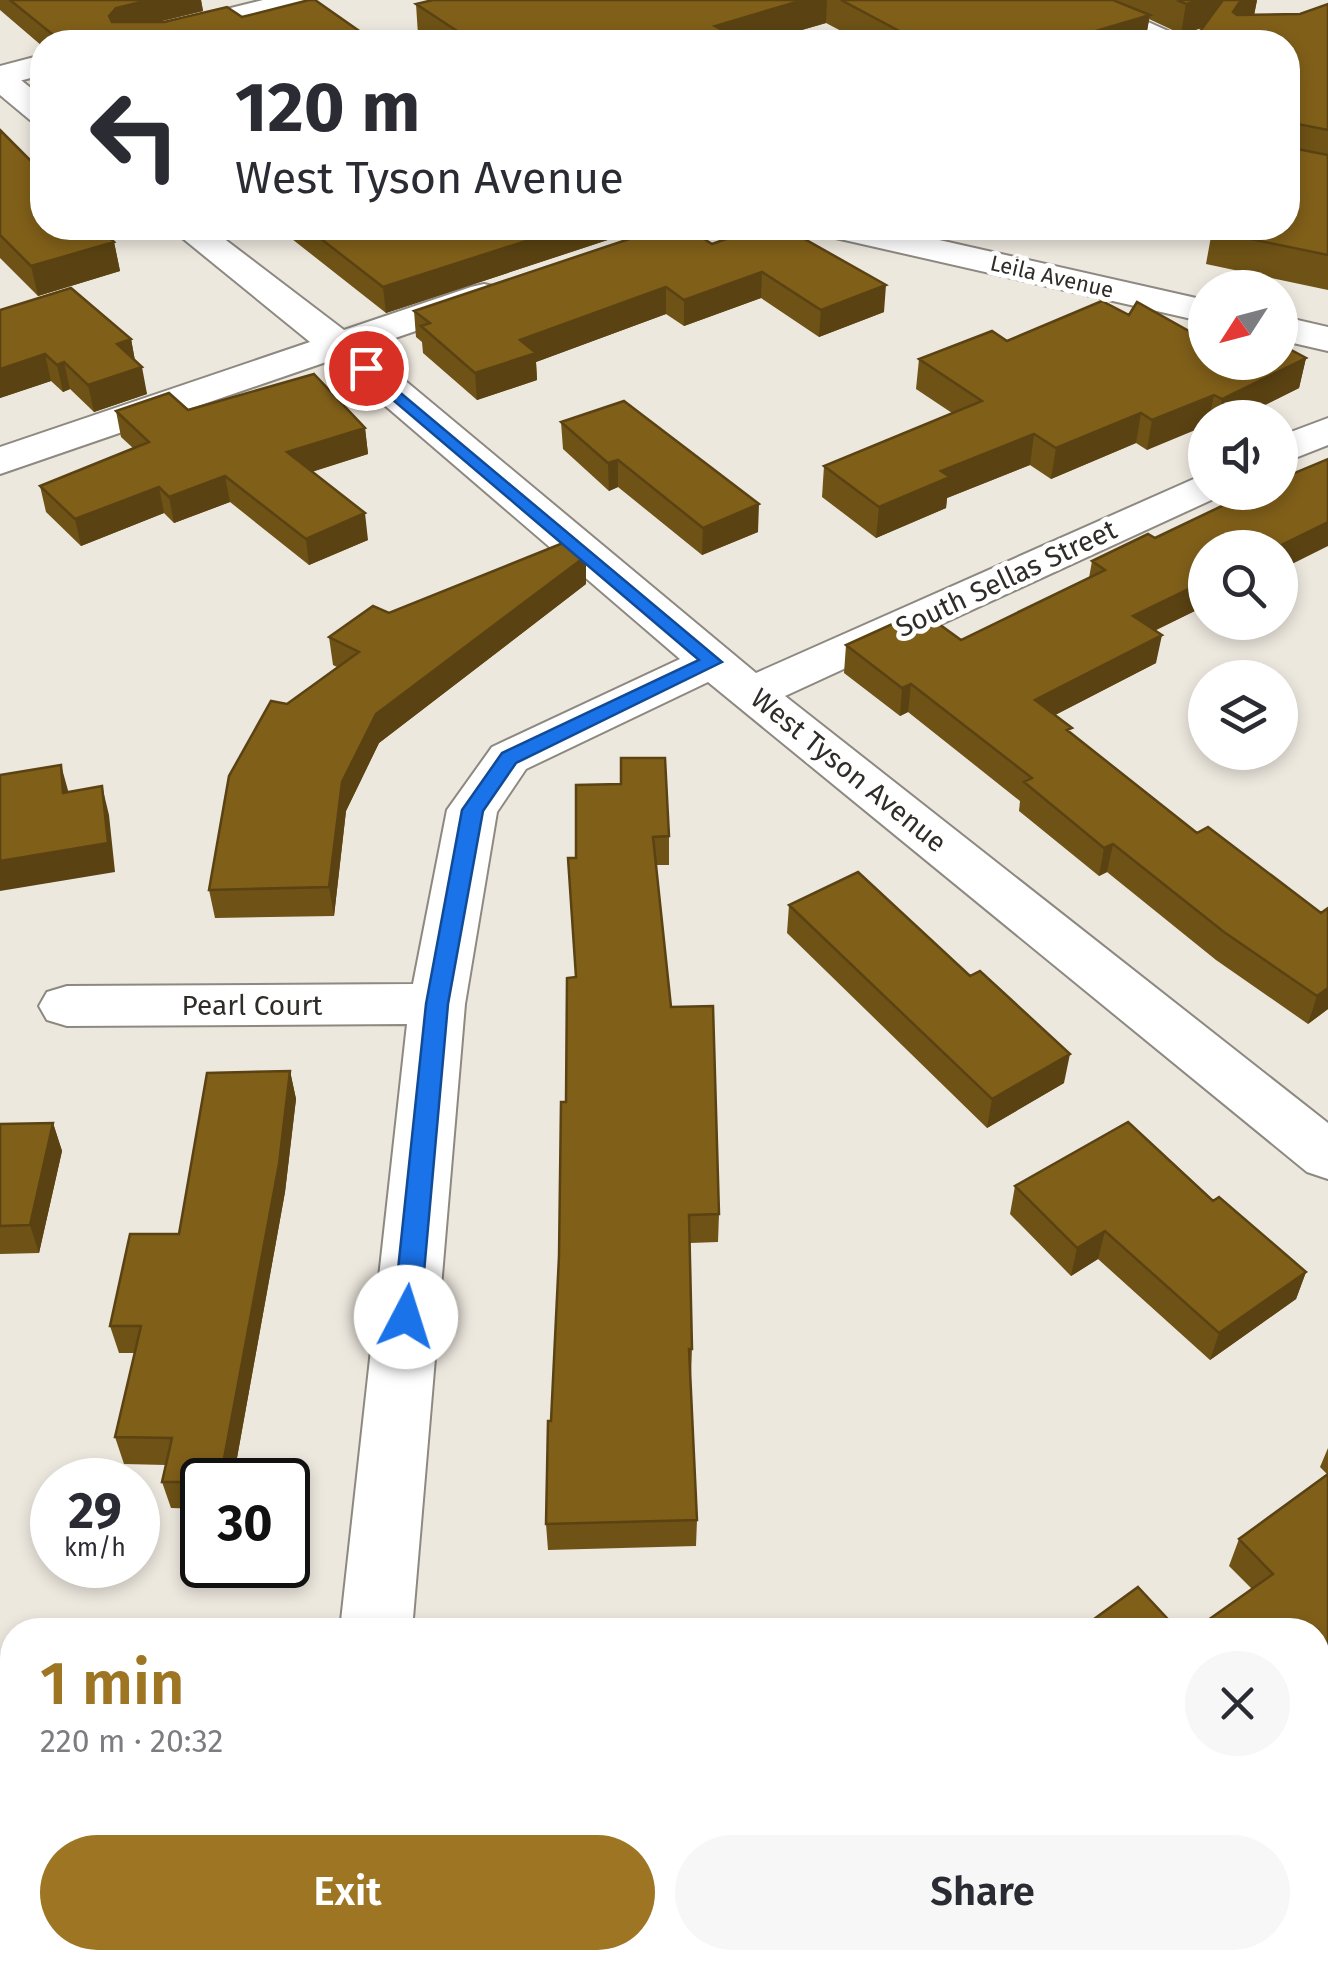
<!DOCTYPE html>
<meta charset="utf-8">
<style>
body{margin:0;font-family:"Fira Sans",sans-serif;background:#f7f7f7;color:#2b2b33;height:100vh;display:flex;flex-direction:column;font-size:38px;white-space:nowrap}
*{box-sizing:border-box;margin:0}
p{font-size:32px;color:#7c7c81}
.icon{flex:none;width:55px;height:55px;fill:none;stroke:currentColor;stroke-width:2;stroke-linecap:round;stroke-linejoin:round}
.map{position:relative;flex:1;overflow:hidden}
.sheet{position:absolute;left:0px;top:1618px;width:1330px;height:352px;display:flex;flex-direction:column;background:#fff;border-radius:40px 40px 0 0;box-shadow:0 5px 15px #0003}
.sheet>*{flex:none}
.hud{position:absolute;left:30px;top:30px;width:1270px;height:210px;border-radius:40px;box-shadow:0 5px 15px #0003;background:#fff;color:#2b2b33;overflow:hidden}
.needle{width:65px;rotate:234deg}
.tools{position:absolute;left:1188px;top:270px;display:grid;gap:20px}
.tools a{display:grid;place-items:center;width:110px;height:110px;border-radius:50%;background:#fff;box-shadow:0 5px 15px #0003;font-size:50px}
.speed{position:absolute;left:30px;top:1458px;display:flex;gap:20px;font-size:50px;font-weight:700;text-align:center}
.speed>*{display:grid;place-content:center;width:130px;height:130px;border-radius:50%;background:#fff;box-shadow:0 5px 15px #0003;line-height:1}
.speed small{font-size:25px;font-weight:400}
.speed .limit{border:5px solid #111;border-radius:15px;background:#fff;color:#111}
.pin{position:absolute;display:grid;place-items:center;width:85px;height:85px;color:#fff;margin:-42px;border:5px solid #fff;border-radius:50%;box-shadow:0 2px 10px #0007}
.me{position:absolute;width:110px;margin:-55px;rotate:5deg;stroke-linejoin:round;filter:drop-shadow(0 0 8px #0008)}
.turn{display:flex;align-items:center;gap:35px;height:210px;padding:0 40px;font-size:45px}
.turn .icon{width:130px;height:130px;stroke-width:2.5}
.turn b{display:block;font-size:70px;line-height:85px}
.round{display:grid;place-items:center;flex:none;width:105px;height:105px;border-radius:52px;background:#f7f7f7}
.summary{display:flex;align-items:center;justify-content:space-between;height:170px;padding:0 40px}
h1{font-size:60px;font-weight:600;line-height:75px;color:#9e7623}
.button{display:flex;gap:20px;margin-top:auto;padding:20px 40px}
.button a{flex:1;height:115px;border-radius:60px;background:#9e7623;color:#fff;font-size:40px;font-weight:600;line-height:115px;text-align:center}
.button a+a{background:#f7f7f7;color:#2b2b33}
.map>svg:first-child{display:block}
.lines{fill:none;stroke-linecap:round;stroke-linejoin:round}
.minor-casing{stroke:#8d8880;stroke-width:4}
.tertiary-casing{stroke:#8d8880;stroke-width:4}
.minor{fill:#fff;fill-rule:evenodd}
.tertiary{fill:#fff;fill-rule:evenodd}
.wall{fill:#6e5216}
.shaded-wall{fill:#5a4212}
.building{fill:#805f19;stroke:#5a4212;stroke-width:2.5}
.route{fill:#1a73e8;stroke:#114b97;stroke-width:2.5}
.labels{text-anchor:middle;stroke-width:10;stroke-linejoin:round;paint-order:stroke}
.far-street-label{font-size:22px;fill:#2f2c29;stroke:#fff}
.street-label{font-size:28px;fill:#2f2c29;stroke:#fff}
</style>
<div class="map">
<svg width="1328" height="1968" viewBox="0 0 1328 1968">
<rect width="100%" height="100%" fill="#ede8de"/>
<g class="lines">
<g class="minor-casing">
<path id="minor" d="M1059 0H1099L1177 35 1182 42H1142L1063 6Z
M0 69 11 72 42 97V123L30 120 0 95Z
M170 228H210L344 330 471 287 484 284 497 287 503 295 497 303 366 348 756 673 1205 474V492H1222L1220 496 785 696 1328 1123V1179L1307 1172 708 682 526 769 497 812 465 1004 412 1630H340L407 1024 67 1026 47 1020 39 1006 47 992 67 986 413 984 447 810 492 747 680 659 332 360 0 474V447L310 342Z
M822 228H886L1205 300V322L840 239 827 236Z
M1280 316 1328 327V351L1280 340Z
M1328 418V445L1280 464V436Z
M351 1958H433L437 1968H355Z"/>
</g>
<g class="tertiary-casing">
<path id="tertiary" d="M263 0H315L311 6 167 42H116L121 35Z
M42 55V75L0 86V66Z"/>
</g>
<use href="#minor" class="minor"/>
<use href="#tertiary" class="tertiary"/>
</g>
<path class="wall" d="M0 0H201L203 11 158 22 242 17 375 42H42V46L0 10Z
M433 0H1257L1254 15 1300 14 1328 4V290L1206 264 1212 231 1288 228V42L1202 28 1181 34 1149 19 1145 42H862L826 23 760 42H430L418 35 416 4Z
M0 130 114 242 120 271 38 296 0 258Z
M278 228H644L386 313Z
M712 244 884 312 819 337 761 298 684 326 666 314 536 362 537 380 477 400 423 353 422 342 416 337 414 311Z
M0 310 131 339 135 361 147 394 94 412 70 389 63 392 51 381 0 398Z
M1007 341 1205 362 1306 358 1299 388 1239 418H1205L1147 450 1136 443 1051 479 1030 465 947 498 946 508 876 538 822 497 824 466 952 413 916 389 919 359Z
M188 410 365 428 368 454 312 472 368 540 309 565 230 502 174 523 164 513 81 546 46 512 40 486 133 448 121 437 116 411Z
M561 422 758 532 702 555 618 487 609 491 563 449Z
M1155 538 1205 548V606L1155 630 1156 663 1055 715 1071 734 1197 833 1321 913 1328 908V1009L1308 1024 1216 960 1107 872 1099 876 1019 811 1020 801 908 712 900 716 844 673 846 645 961 640 1089 578 1092 561Z
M586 556V584L379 743 346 811 334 916 215 918 209 890 287 704 337 667 333 665 329 637 389 613Z
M576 785 669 836V865H656L671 1007 719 1214 718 1242 690 1243 692 1349 691 1376H690L697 1520 696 1546 548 1550 546 1524 566 1102 575 977Z
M789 905 1064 1083 987 1128 787 933Z
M290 1071 296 1099 285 1192 233 1480H202V1509L171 1508 162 1482 166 1465 124 1464 115 1437 135 1353H119L110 1326 179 1234Z
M53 1123 62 1151 39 1253 0 1254V1124Z
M1015 1186 1213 1201 1306 1272 1296 1299 1210 1360 1098 1259 1071 1276 1010 1214Z
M1328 1448V1672L1318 1681 1252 1589 1229 1566 1239 1539 1327 1474 1320 1467Z"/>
<path class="shaded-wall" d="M149 0H201L203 11 120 31 113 40 109 16 116 8Z
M803 0H827L826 23 760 42H714L715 26Z
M1201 0H1227L1223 22 1181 34 1186 4Z
M1246 0H1257L1252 26 1233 12 1239 3Z
M1150 15 1145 42H1059Z
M566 228H644L386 313 383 287Z
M114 242 120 271 38 296 31 266Z
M762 272 761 298 684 326V300Z
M886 285 884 312 819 337 821 310Z
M666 287V314L536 362 537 380 477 400 475 373 520 340Z
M131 339 136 366 117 344Z
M45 354 51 381 0 398V369Z
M1306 358 1299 388 1239 418H1218L1222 399Z
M64 362 70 389 63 392 57 365Z
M142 367 147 394 94 412 88 385Z
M1214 395 1209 418H1205V426L1147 450 1152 420Z
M1141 413 1136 443 1051 479 1056 448Z
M365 428 368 454 291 478 287 452Z
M1034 434 1030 465 947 498 946 508 876 538 879 507 941 471Z
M618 460V487L609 491 608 463Z
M225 476 230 502 174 523 169 497Z
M159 487 164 513 81 546 75 519Z
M759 504 758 532 702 555 703 528Z
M365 513 368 540 309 565 306 539Z
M1328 522V546L1280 570V548H1275Z
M586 556V584L379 743 346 811 334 916 329 887 342 782 376 714Z
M1205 581V606L1128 644 1133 616Z
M1162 635 1156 663 1030 728 1035 700Z
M911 684 908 712 900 716 902 688Z
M61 765 69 794 63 793Z
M102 786 109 815 115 872 0 891V861Z
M1113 844 1107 872 1099 876 1104 848Z
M1328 988V1009L1308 1024 1317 996Z
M1070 1054 1064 1083 987 1128 992 1099Z
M290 1071 296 1099 285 1192 233 1480H220Z
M53 1123 62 1151 39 1253 30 1225Z
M1105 1231 1098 1259 1071 1276 1077 1248Z
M1306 1272 1296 1299 1210 1360 1219 1333Z
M1328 1657V1672L1318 1681V1665Z
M25 1958H72L55 1968H8Z"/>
<path class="building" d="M10 0H149L116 8 109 16 112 22H164L227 7 242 17 309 0H315L375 42H62Z
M433 0H803L715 26 743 42H474L416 4Z
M841 0H1113L1150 15 1059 42H920Z
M1177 0H1201L1186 4Z
M1223 0H1246L1239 3 1233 12 1237 15 1300 14 1328 4V130L1293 123 1292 148 1328 155V255L1212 231 1214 228H1288V42H1192Z
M0 130 42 172V228H99L114 242 31 266 0 235Z
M307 228H566L383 287Z
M662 228H687L712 244 757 228H785L886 285 821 310 762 272 684 300 666 287 520 340 536 353 475 373 421 326 430 323 414 311Z
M71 288 131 339 117 344 142 367 88 385 64 362 57 365 45 354 0 369V310Z
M1102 301 1129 315 1137 302 1189 331 1202 325 1205 326V362H1280V344L1306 358 1222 399 1214 395 1152 420 1141 413 1056 448 1034 434 941 471 950 477 879 507 824 466 982 401 919 359 992 331 1007 341Z
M314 374 365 428 287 452 365 513 306 539 225 476 169 497 159 487 75 519 40 486 149 442 116 411 169 393 188 410Z
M624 401 759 504 703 528 618 460 608 463 561 422Z
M1328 459V522L1275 548H1205V581L1133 616 1162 635 1035 700 1072 728 1067 730 1197 833 1208 827 1321 913 1328 908V988L1317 996 1224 932 1113 844 1104 848 1024 782 1032 778 911 684 902 688 846 645 921 611 961 640 1105 570 1092 561 1148 534 1155 538 1251 492H1280V479Z
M568 541 586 556 376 714 342 782 329 887 209 890 229 776 271 701 287 704 359 652 329 637 373 606 389 613Z
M621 758H665L669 836 653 837 671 1007 713 1006 719 1214 689 1215 692 1349H689L697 1520 546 1524 548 1421H551L559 1256 561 1102H566L567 978 576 977 568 858H576V785L621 784Z
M61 765 63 793 102 786 108 843 0 861V775Z
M858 872 970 976 980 971 1070 1054 992 1099 789 905Z
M290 1071 279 1164 220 1480H202V1482H162L172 1438 115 1437 141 1326H110L130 1234H179L207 1073Z
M1128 1122 1213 1201 1219 1197 1306 1272 1219 1333 1105 1231 1077 1248 1015 1186Z
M53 1123 30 1225 0 1226V1124Z
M1328 1474V1657L1318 1665V1630H1194L1273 1574 1239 1539Z
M1138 1587 1178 1630H1079Z
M537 1626 694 1628V1630H537Z
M12 1819V1958H25L8 1968H0V1827Z
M627 1958H817L819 1968H628Z"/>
<path class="route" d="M366 364 722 662 516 763 483 811 448 1004 420 1317 416 1324 406 1328 397 1324 393 1317 426 1004 462 810 502 753 699 660 360 372V365Z"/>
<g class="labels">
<g class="far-street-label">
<text transform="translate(1052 276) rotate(13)" y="8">Leila Avenue</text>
</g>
<g class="street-label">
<text transform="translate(1006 578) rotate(-25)" y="10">South Sellas Street</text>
<text transform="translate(849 770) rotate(39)" y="10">West Tyson Avenue</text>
<text x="252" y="1015">Pearl Court</text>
</g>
</g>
</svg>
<div class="tools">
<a><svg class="needle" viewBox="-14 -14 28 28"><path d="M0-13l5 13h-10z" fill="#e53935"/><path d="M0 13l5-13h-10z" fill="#7c7c81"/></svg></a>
<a><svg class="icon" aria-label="sound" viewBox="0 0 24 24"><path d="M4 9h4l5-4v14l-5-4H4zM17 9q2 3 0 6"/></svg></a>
<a><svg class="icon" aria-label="search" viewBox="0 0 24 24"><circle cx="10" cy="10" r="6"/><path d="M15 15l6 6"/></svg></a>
<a><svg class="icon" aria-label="layers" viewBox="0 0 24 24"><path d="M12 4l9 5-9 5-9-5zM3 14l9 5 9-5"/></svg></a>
</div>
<div class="speed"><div>29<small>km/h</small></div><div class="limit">30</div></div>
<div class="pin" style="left:366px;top:368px;background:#d93025"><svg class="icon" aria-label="arrive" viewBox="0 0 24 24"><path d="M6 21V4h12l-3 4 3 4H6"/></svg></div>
<svg class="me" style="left:406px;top:1317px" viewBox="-20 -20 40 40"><circle r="19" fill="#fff"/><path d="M0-13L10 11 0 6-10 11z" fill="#1a73e8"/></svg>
<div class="hud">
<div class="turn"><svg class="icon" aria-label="left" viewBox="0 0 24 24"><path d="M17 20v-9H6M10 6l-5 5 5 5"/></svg><div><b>120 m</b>West Tyson Avenue</div></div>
</div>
<section class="sheet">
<div class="summary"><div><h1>1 min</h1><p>220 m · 20:32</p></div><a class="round"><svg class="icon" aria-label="close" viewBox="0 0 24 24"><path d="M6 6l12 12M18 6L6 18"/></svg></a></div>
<div class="button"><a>Exit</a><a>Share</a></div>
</section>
</div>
